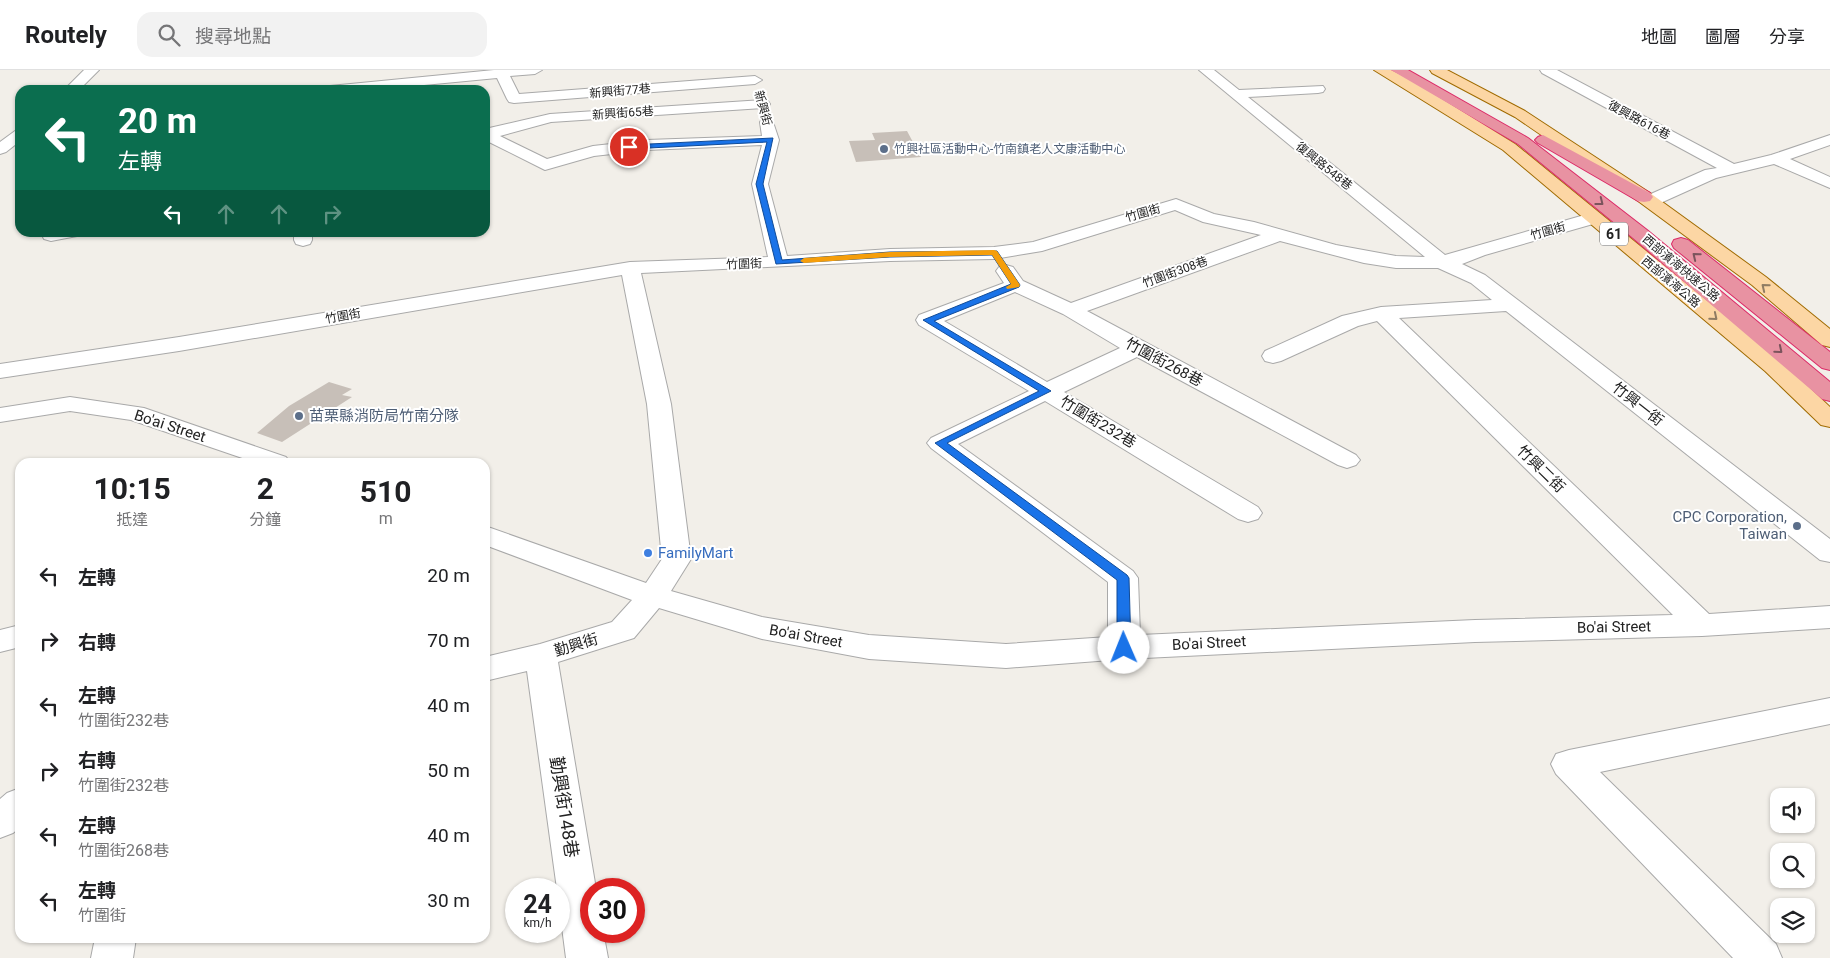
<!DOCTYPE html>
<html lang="zh-TW">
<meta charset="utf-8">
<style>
body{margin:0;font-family:Roboto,"Noto Sans TC",sans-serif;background:#f2f2f2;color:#202124;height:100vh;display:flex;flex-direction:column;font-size:19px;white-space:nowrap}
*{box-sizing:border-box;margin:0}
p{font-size:16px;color:#757577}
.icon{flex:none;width:28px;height:28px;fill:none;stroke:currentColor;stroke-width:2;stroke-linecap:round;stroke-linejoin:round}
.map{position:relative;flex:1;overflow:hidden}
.side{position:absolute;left:15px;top:388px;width:475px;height:485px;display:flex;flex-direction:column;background:#fff;border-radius:15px;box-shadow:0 1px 4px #0004}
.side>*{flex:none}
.banner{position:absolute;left:15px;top:15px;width:475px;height:152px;border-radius:15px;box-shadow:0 1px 4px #0004;background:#0b6e4f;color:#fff;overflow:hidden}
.fabs{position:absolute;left:1770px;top:718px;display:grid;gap:10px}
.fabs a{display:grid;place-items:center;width:45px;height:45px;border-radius:10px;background:#fff;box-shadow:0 1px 4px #0004;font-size:25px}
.speed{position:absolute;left:505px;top:808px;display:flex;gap:10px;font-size:25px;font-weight:700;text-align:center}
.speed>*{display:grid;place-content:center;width:65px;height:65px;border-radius:50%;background:#fff;box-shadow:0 1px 4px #0004;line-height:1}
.speed small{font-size:12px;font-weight:400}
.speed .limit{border:8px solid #d22;background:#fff;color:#111}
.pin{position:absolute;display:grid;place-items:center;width:42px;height:42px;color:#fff;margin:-21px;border:2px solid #fff;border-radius:50%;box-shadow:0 1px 5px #0007}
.me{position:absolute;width:55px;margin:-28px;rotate:359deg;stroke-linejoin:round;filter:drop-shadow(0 0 4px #0008)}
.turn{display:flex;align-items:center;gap:18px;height:105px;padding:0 20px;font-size:22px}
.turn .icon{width:65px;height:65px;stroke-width:2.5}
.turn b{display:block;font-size:35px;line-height:42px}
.lanes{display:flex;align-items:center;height:48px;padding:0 20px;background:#0003;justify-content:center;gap:25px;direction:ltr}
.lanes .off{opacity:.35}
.eta{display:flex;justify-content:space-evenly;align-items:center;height:85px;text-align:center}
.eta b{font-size:30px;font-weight:700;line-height:35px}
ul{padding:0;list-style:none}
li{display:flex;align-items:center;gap:15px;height:65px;padding:0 20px}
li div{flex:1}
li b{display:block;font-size:19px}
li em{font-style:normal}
header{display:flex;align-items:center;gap:30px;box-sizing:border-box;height:70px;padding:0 25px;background:#fff;border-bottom:1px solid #e0e0e0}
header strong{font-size:24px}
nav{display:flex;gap:28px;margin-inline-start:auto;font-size:18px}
.search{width:350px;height:45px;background:#f2f2f2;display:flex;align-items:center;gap:12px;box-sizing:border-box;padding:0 18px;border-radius:15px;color:#757577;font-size:19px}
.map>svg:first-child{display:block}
.building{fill:#c7bfb8}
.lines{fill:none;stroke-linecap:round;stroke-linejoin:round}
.minor-casing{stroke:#a9a9a9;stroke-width:2}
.major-casing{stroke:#a06b00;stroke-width:2}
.highway-casing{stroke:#dc2a67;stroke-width:2}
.minor{fill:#fff;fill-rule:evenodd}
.major{fill:#fcd6a4;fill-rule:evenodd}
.highway{fill:#e892a2;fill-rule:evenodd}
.oneway{stroke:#7b545c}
.oneway2{stroke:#8f7c63}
.route{fill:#1a73e8;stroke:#114b97}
.slow{fill:#f59e0b}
.service-dot{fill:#5c6f8a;stroke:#fff;stroke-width:2}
.shop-dot{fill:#3f7fe0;stroke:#fff;stroke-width:2}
.labels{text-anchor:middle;stroke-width:4;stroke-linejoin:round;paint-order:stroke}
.far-street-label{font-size:12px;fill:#222;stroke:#fff}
.far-service-label{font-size:12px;fill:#4e5e75;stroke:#fff;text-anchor:start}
.shield{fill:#fff;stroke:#646464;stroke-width:1}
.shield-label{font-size:14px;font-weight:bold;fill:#222}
.street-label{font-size:15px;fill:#222;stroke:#fff}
.service-label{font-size:15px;fill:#4e5e75;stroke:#fff;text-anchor:start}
.shop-label{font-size:15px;fill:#366cbe;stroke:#fff;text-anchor:start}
.near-street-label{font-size:18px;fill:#222;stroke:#fff}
</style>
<header>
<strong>Routely</strong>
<div class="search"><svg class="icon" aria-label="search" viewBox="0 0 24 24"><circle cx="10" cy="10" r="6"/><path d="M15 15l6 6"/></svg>搜尋地點</div>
<nav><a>地圖</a><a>圖層</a><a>分享</a></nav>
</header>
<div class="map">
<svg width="1830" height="888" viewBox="0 0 1830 888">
<rect width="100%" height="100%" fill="#f2efe9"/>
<path class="building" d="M907 61 921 87 856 92 849 71 875 70 872 63Z
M329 312 352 319 342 325 352 327 282 372 257 363 289 336Z"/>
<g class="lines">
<g class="minor-casing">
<path id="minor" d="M84 0H99L79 20H64Z
M494 0H542L535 4 510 6 519 24 755 6 762 10 755 14 514 33 509 32 507 29 497 8 372 20H323L330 16Z
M1199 0H1214L1239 20 1323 16 1325 19 1323 22 1318 23 1248 27 1445 185 1588 144 1594 143 1600 144 1603 148 1600 152 1485 185 1462 194 1485 205 1830 469V492L1820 490 1506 241 1399 248 1709 544 1830 536V558L1702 566 1475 572 1124 589 1006 598 869 589 762 569 659 538 634 568 558 592 596 819H591V861H603L608 888H566L559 834V819H557L527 601 485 611V587L540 574 612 552 632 530 485 475V456L646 513 662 489 647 334 622 205 179 281 0 308V294L179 267 630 192 768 187 752 114 762 75 647 80 594 86 545 100 485 70V59L550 44 763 30 768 31 770 34 768 37 763 38 551 52 500 66 547 89 593 76 647 70 762 66 760 52 762 49H772L779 70 768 114 787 186 890 179 994 177 1033 172 1176 129 1214 144 1254 152 1336 175 1396 186 1425 187ZM1175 140 1203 152 1261 165 1071 233 1023 211 1013 197 1006 195 999 197 996 201 1004 213 919 245 916 250 919 255 1029 321 931 368 927 373 931 378 1108 512V567L1006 574 869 565 762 547 671 521 691 489 671 334 641 203 890 191 994 189 1042 181ZM1280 171 1364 193 1396 198H1438L1471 213 1492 230 1381 237 1342 246 1265 281 1262 286 1265 291 1273 293 1281 291 1358 256 1377 251 1673 545 1475 550 1140 565 1138 508 1133 501 958 374 1045 331 1238 449 1248 452 1258 449 1262 443 1258 437 1064 322 1137 287 1338 395 1347 398 1356 395 1360 390 1356 385 1087 241ZM1015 222 1063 244 1120 278 1047 312 944 251Z
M1540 0H1557L1734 94 1771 85 1830 65V75L1790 89 1830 107V118L1774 94 1716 108 1656 135 1650 136 1644 135 1641 131 1644 127 1705 100 1717 98 1542 3Z
M20 59V71L6 82 0 84V72L15 61Z
M43 162H79L77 166 51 171 44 169 42 165Z
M294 162H312V170L310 174 303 176 296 174 294 170Z
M70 327 144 338 286 387 290 392H254L131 350 70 341 0 352V338Z
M20 555V577L0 582V560Z
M1830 628V654L1600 702 1776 874 1782 888H1733L1556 704 1551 694 1556 684 1569 680Z
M20 718V757L13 763 0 768V729L7 723Z
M95 868H136L133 888H91Z"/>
</g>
<g class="major-casing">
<path id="major" d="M1374 0H1391L1411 10 1515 74 1781 291 1830 337V357L1821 355 1765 301 1503 80Z
M1430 0H1447L1525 41 1650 123 1766 207 1830 259V277L1822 275 1752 215 1638 131 1515 47 1432 3Z"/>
</g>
<g class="highway-casing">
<path id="highway" d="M1391 0H1408L1528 68 1647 160 1830 312V331L1822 329 1633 168 1518 74Z
M1543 65 1650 123 1653 127 1650 131 1644 132 1638 131 1538 73 1535 70 1538 67Z
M1681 168 1688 170 1830 282V300L1822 298 1674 178 1672 174 1674 170Z"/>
</g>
<use href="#minor" class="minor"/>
<use href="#major" class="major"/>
<use href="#highway" class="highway"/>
</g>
<defs><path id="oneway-chevron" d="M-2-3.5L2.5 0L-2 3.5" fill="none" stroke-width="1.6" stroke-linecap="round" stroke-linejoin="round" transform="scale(1.25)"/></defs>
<g class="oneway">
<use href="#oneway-chevron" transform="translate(1600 132) rotate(38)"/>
<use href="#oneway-chevron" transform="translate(1696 186) rotate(-141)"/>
<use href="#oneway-chevron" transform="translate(1779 280) rotate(40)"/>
</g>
<g class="oneway2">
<use href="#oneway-chevron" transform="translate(1765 217) rotate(-141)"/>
<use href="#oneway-chevron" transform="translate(1714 247) rotate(40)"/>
</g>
<path class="route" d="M773 68 763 114 782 190 890 182 997 181 1020 215 1019 217 934 251 1051 321 947 373 1127 505 1129 508 1131 578 1129 581H1119L1117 578V510L935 373 1039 321 923 250 1011 214 992 185 890 187 776 194 756 114 767 72 629 79 626 77 629 75Z"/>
<path class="slow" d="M994 180 997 181 1020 215 1019 217 1007 219 1006 217 1011 214 992 185 890 187 804 193 800 191 804 188 890 182Z"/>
<g class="service-dot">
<circle cx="884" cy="79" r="5"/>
<circle cx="299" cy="346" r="5"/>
<circle cx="1797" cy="456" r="5"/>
</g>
<circle class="shop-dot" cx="648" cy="483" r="5"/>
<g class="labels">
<g class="far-street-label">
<text transform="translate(620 21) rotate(-5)" y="4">新興街77巷</text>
<text transform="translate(763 38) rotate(75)" y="4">新興街</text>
<text transform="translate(623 43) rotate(-4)" y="4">新興街65巷</text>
<text transform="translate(1639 50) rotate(28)" y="4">復興路616巷</text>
<text transform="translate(1324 96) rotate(39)" y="4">復興路548巷</text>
<text transform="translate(1143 143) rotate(-16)" y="4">竹圍街</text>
<text transform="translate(1548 161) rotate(-16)" y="4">竹圍街</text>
<text transform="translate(744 194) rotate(-2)" y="4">竹圍街</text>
<text transform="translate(1681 198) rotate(40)" y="4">西部濱海快速公路</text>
<text transform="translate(1175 202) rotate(-20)" y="4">竹圍街308巷</text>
<text transform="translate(1671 212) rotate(40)" y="4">西部濱海公路</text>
<text transform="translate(343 246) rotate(-10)" y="4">竹圍街</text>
</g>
<g class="far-service-label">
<text x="894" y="83">竹興社區活動中心-竹南鎮老人文康活動中心</text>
</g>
<rect class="shield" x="1600" y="152.5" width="28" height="23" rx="4"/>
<g class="shield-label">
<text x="1614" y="169">61</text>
</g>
<g class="street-label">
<text transform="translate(1164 292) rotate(28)" y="5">竹圍街268巷</text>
<text transform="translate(1638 334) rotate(38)" y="5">竹興一街</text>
<text transform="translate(1098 352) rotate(31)" y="5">竹圍街232巷</text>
<text transform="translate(170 356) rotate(18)" y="5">Bo'ai Street</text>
<text transform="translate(1541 399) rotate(44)" y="5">竹興二街</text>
<text transform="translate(1614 557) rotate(-1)" y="5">Bo'ai Street</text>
<text transform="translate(806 566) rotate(10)" y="5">Bo'ai Street</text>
<text transform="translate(1209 573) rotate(-3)" y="5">Bo'ai Street</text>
<text transform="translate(576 575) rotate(-17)" y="5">勤興街</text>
</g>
<g class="service-label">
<text x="309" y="351">苗栗縣消防局竹南分隊</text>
<text x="1787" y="452" text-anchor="end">CPC Corporation,<tspan x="1787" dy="17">Taiwan</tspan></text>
</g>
<g class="shop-label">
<text x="658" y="488">FamilyMart</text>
</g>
<g class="near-street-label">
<text transform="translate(564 737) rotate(81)" y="6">勤興街148巷</text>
</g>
</g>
</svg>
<div class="fabs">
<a><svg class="icon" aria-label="sound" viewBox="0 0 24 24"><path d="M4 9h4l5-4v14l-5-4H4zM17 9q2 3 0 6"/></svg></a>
<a><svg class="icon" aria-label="search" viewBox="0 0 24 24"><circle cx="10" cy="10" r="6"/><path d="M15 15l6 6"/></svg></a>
<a><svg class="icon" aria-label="layers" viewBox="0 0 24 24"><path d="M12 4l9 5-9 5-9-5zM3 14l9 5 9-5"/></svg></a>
</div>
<div class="speed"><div>24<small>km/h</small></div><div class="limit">30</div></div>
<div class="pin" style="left:629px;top:77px;background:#d93025"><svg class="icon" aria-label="arrive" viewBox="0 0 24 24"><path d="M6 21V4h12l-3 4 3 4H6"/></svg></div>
<svg class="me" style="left:1124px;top:578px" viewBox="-20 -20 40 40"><circle r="19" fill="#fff"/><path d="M0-13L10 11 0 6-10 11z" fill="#1a73e8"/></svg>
<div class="banner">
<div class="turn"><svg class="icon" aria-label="left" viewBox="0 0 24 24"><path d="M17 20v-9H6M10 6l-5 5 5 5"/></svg><div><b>20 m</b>左轉</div></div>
<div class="lanes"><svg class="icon" aria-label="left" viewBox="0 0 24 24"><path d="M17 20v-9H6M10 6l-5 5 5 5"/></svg><svg class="icon off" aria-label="ahead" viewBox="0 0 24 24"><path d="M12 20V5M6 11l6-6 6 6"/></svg><svg class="icon off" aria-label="ahead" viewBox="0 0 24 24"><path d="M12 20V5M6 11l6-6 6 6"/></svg><svg class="icon off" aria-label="right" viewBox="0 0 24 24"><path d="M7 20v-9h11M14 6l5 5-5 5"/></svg></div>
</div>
<section class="side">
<div class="eta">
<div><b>10:15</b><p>抵達</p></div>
<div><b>2</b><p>分鐘</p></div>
<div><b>510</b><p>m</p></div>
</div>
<ul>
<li><svg class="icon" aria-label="left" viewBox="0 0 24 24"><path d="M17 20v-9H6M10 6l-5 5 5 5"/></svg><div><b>左轉</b></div><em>20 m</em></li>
<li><svg class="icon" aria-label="right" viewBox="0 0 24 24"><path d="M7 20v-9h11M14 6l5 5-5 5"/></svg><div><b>右轉</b></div><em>70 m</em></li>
<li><svg class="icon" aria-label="left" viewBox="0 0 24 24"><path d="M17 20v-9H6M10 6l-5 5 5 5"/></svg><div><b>左轉</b><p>竹圍街232巷</p></div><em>40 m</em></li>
<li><svg class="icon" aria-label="right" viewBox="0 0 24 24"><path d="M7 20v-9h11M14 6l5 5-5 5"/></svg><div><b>右轉</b><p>竹圍街232巷</p></div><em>50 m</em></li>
<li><svg class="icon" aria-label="left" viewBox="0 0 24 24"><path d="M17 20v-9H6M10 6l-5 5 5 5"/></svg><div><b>左轉</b><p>竹圍街268巷</p></div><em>40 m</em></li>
<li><svg class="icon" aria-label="left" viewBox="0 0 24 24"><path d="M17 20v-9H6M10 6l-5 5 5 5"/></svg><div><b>左轉</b><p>竹圍街</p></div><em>30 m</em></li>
</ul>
</section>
</div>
